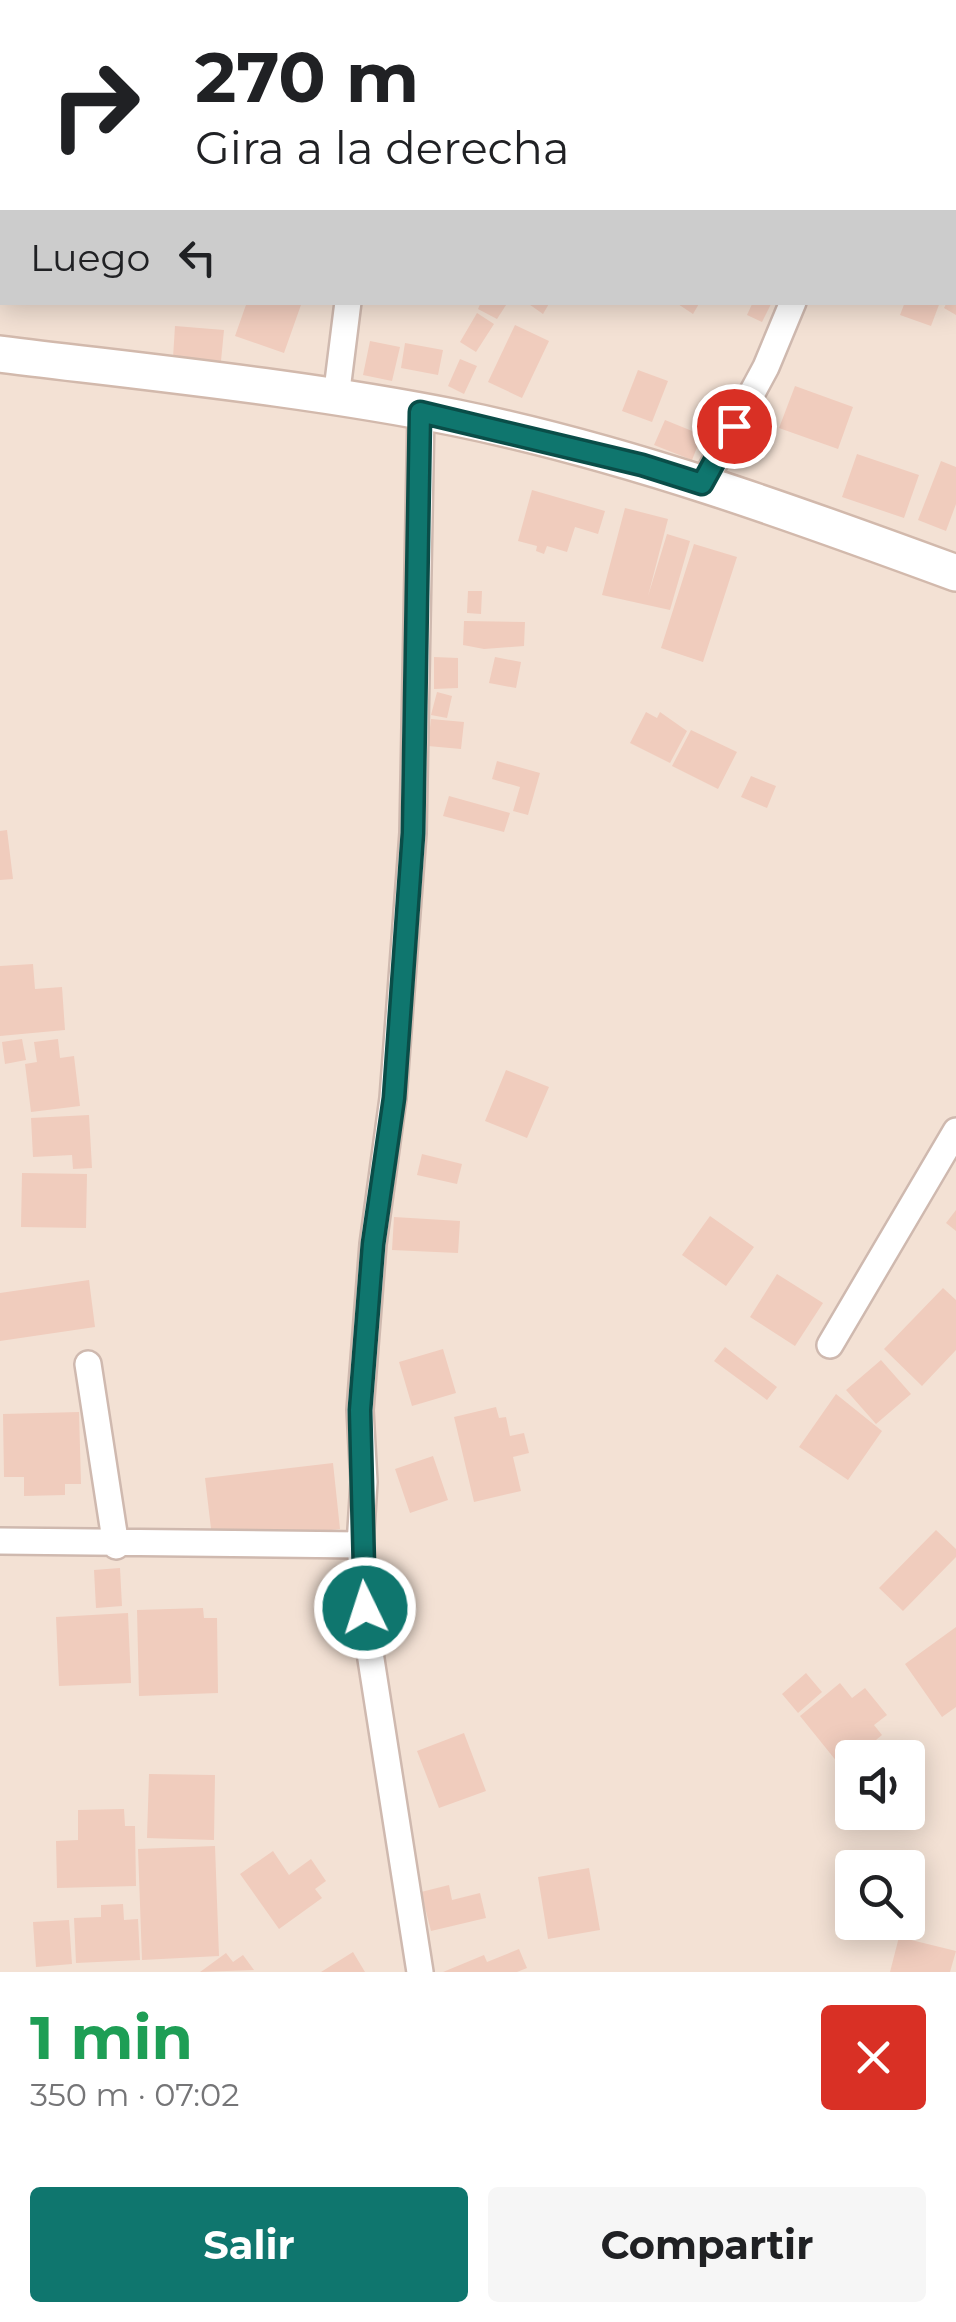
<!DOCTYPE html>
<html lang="es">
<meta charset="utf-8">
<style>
body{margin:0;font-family:Montserrat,sans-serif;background:#f6f6f6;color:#202124;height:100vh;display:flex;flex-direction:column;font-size:38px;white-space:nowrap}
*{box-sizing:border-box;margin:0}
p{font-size:32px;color:#757577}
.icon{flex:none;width:55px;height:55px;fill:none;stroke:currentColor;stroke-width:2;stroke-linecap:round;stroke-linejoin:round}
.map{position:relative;height:1972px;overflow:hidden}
.panel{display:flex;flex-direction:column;background:#fff;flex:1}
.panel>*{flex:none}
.guide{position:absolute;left:0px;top:0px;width:958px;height:305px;box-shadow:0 5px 25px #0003;background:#fff;color:#202124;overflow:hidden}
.controls{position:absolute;left:835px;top:1740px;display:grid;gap:20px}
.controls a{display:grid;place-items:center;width:90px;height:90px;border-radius:10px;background:#fff;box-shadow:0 5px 25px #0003;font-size:50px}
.pin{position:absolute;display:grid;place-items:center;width:85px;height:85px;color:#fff;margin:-42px;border:5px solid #fff;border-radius:50%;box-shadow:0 2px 10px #0007}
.me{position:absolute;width:110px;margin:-55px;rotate:356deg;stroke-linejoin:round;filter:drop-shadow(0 0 8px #0008)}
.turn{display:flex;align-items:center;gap:35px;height:210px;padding:0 30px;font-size:45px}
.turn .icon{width:130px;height:130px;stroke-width:2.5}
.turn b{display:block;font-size:70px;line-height:85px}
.then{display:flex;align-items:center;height:95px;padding:0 30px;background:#0003;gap:20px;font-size:38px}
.round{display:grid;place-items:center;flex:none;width:105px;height:105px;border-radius:10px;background:#f6f6f6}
.summary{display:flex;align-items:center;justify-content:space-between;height:170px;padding:0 30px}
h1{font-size:60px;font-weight:700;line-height:75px;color:#1e9e55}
.action{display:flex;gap:20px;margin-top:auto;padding:20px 30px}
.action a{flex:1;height:115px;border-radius:10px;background:#0f766e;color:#fff;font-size:40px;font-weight:700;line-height:115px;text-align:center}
.action a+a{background:#f6f6f6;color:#202124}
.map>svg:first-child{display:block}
.residential{fill:#f3e1d4;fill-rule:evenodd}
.building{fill:#f0ccbd}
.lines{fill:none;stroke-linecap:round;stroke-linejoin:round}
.street-casing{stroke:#cfb9af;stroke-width:30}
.secondary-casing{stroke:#d2b9ac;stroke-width:40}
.street{stroke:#fff;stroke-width:25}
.secondary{stroke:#fff;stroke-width:35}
.route-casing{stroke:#0a4d48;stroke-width:25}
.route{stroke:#0f766e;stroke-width:18}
</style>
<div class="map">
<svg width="956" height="1972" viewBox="0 0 956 1972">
<rect width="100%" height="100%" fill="#fcf0e5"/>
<path class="residential" d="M0 0H956V1972H0ZM2 2H955V302H2ZM852 1758H908V1812H852ZM852 1868H908V1922H852Z"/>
<path class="building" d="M247 302H302L284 353 235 336Z
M481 302H502L506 305 497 319 478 309Z
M526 302H550L543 314Z
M675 302H700L693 314Z
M753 302H772L762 322 747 315Z
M905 302H940L931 326 900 315Z
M947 302H956V315L944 308Z
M477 313 494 324 476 352 460 342Z
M515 325 549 341 522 398 488 382Z
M175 326 224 330 221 361 173 358Z
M370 341 400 347 392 381 363 375Z
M405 343 443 350 438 375 401 368Z
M460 359 477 366 464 394 448 386Z
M638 370 668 381 652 422 622 411Z
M795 386 853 407 838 449 779 428Z
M665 420 702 435 692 460 654 445Z
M857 454 919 475 904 518 842 497Z
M941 461 956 467V504L946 531 918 520Z
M532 490 605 511 598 534 575 527 567 552 547 546 544 554 536 551 537 546 518 541Z
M625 508 668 519 648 596 667 534 690 541 670 610 602 595Z
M694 544 737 557 703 662 661 648Z
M468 591H482L481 614 467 613Z
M464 621 525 622 524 646 484 649 463 645Z
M434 657 458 658V688L434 689Z
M495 657 521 662 516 688 489 683Z
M437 692 452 696 447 718 431 715Z
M646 712 657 718 660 712 687 731 670 763 630 743Z
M431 719 464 722 461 749 428 746Z
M691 730 737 752 718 789 672 766Z
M497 761 540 773 528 815 513 811 520 787 492 779Z
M751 776 776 786 767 808 741 797Z
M449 796 510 813 504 832 443 816Z
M7 830 13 879 0 880V831Z
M33 964 35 989 62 987 65 1030 0 1036V966Z
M22 1039 26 1060 5 1064 2 1042Z
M58 1039 60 1058 74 1056 80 1106 31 1112 25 1064 37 1062 34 1042Z
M506 1070 549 1087 527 1138 485 1121Z
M89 1115 92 1168 73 1169 72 1155 33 1157 31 1118Z
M422 1154 462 1164 457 1184 417 1175Z
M22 1173 87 1174 86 1228 21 1227Z
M956 1210V1231L946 1223Z
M710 1216 754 1247 726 1286 682 1255Z
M394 1217 460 1221 458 1253 392 1250Z
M777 1274 823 1303 795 1346 750 1317Z
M89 1280 95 1327 0 1341V1293Z
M943 1288 956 1300V1350L922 1386 884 1349Z
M725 1347 777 1387 767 1400 714 1361Z
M443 1349 456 1393 412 1406 399 1362Z
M881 1360 911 1394 876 1424 846 1390Z
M836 1394 882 1431 848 1480 799 1447Z
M496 1407 499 1418 506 1417 510 1436 524 1433 529 1453 513 1457 521 1491 474 1502 454 1417Z
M79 1412 81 1484H65V1495L24 1496V1477H4L3 1414Z
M433 1456 448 1500 410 1513 395 1469Z
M333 1463 340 1529 247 1540 212 1537 205 1478Z
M936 1530 956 1549V1557L903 1611 879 1588Z
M120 1568 122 1606 96 1608 94 1570Z
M203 1608 204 1618H217L218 1693 139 1696 137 1610Z
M128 1613 131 1683 59 1686 56 1617Z
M956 1627V1707L942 1717 905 1664Z
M806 1673 822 1692 798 1713 782 1694Z
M840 1683 852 1698 865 1688 887 1715 874 1725 882 1735 842 1768 800 1716Z
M464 1733 486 1791 439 1808 417 1751Z
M149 1774 215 1775 214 1840 147 1838Z
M124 1809 125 1826H135L136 1886 57 1888 56 1841 78 1840V1810Z
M215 1846 219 1956 142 1960 138 1849Z
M273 1851 289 1875 311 1859 326 1881 315 1889 322 1898 279 1929 240 1874Z
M589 1868 600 1930 548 1939 538 1877Z
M449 1885 452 1900 480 1893 486 1918 431 1931 421 1892Z
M123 1904 124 1920 138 1919 140 1960 76 1963 74 1918 101 1917V1905Z
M69 1920 72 1964 36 1967 33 1922Z
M899 1937 956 1951 950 1972H890Z
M519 1949 527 1968 517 1972H443L484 1955 487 1962Z
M353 1952 365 1972H321Z
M226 1953 233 1962 243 1955 254 1970 200 1972Z"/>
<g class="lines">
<g class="street-casing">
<path id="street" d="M441 2 442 0
M336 398 348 302
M703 484 766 367 793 302
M830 1345 956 1131
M88 1364 116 1546
M0 1541 360 1545
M420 1972 368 1640 360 1545 364 1482 360 1410 373 1244 393 1098 413 833 421 412"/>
</g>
<g class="secondary-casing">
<path id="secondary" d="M0 354C153 373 307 388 457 418 628 453 793 513 956 573"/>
</g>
<use href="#street" class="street"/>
<use href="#secondary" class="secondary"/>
</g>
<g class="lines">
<g class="route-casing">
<path id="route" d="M365 1608 360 1410 373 1244 394 1098 413 833 420 412 642 465 702 484 734 426"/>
</g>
<use href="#route" class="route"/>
</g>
</svg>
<div class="controls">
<a><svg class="icon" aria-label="sound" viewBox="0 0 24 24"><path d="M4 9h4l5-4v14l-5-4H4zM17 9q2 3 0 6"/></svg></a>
<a><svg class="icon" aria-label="search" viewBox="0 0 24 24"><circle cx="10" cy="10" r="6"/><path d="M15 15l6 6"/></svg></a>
</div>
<div class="pin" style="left:734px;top:426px;background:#d93025"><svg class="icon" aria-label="arrive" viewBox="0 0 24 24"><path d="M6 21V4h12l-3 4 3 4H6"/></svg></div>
<svg class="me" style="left:365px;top:1608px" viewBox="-20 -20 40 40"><circle r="17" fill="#0f766e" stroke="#fff" stroke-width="3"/><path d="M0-11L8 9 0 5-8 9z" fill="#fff"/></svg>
<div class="guide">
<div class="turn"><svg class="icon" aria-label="right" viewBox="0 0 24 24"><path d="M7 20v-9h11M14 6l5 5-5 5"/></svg><div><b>270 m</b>Gira a la derecha</div></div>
<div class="then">Luego<svg class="icon" aria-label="left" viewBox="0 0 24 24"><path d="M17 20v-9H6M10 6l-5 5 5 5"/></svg></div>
</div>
</div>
<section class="panel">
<div class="summary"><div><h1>1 min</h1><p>350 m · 07:02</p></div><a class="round" style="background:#d93025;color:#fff"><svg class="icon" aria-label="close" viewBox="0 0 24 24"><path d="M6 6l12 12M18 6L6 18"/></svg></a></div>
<div class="action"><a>Salir</a><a>Compartir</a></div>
</section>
